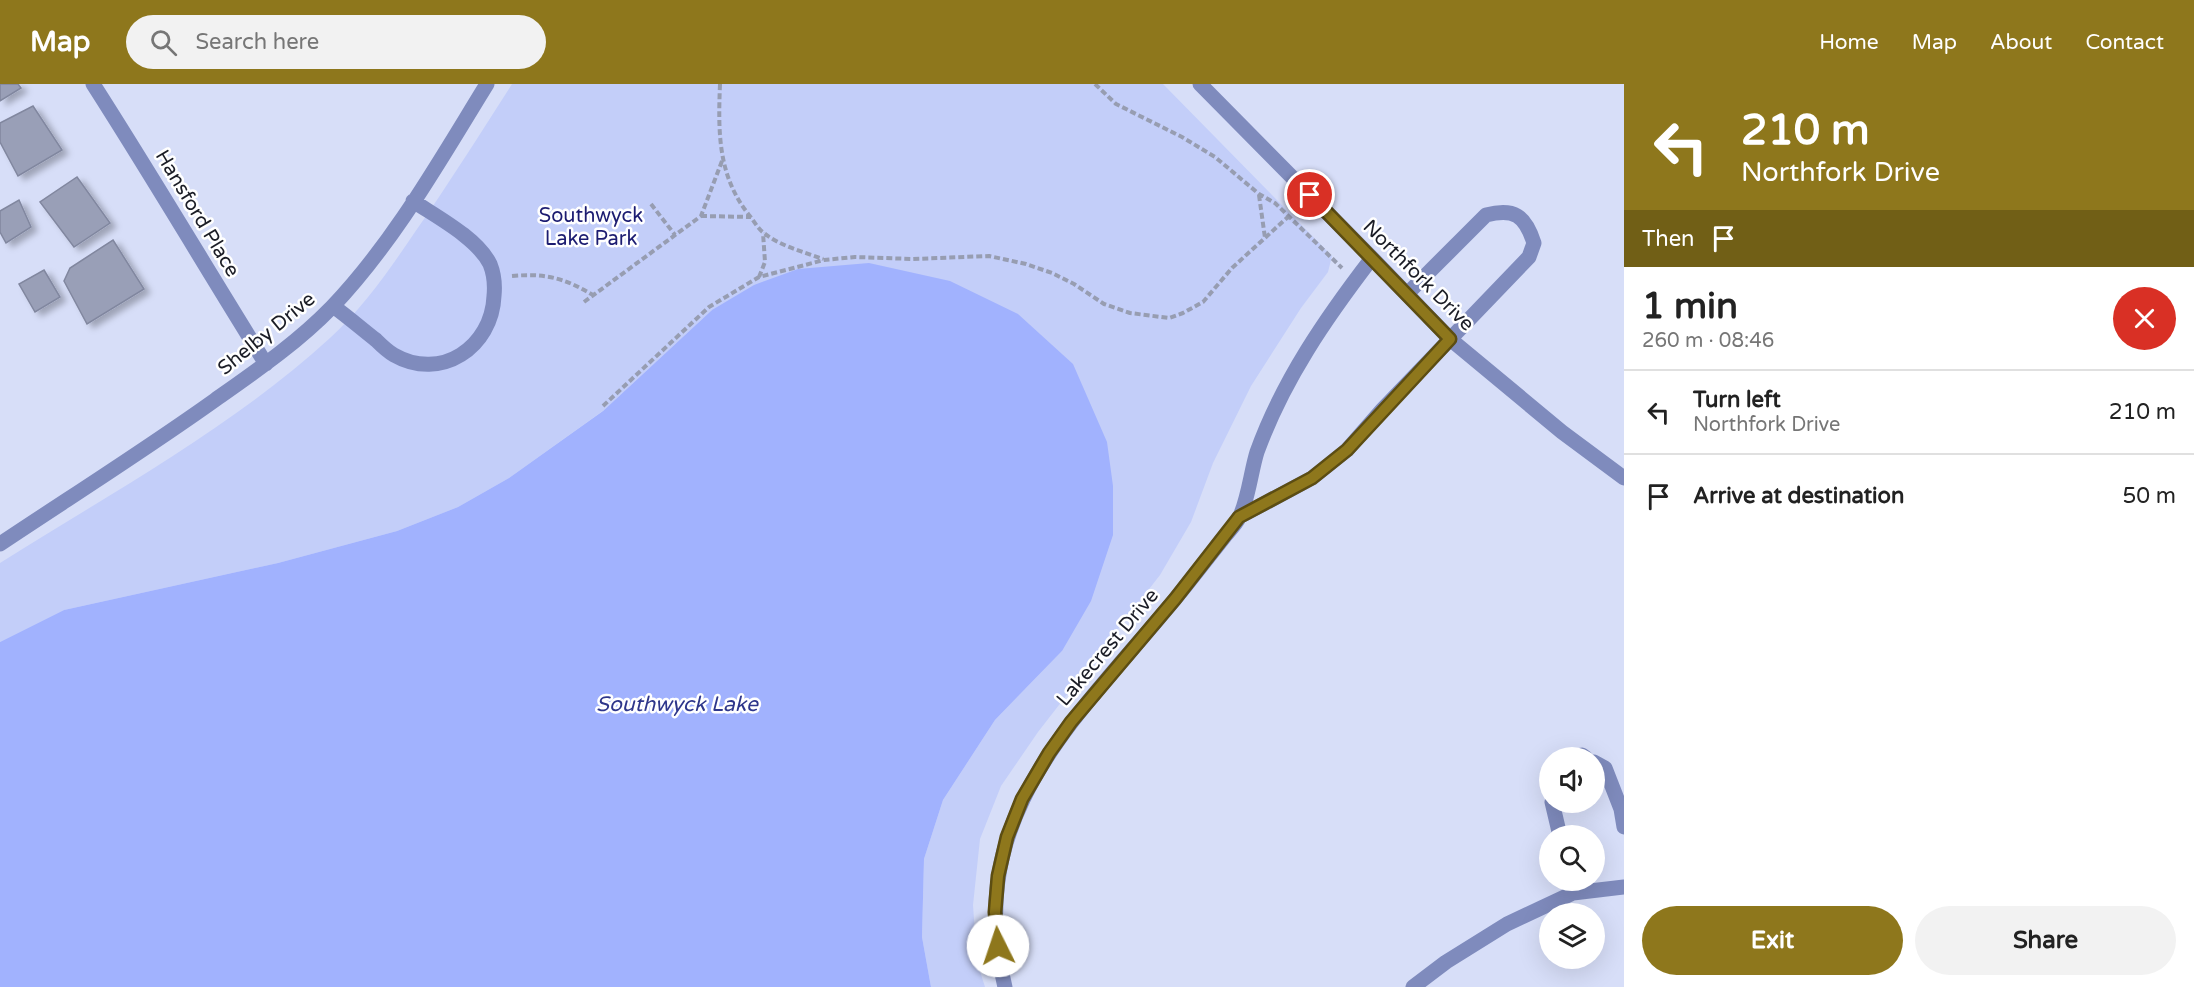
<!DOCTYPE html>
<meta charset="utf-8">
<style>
body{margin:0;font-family:"Varela Round",sans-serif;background:#f2f2f2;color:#222;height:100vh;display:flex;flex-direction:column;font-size:22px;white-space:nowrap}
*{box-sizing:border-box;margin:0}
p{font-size:20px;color:#767676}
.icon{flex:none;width:33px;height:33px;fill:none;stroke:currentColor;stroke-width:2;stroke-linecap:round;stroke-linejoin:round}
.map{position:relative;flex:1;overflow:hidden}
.side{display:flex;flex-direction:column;background:#fff;width:570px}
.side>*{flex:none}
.banner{background:#8e771c;color:#fff;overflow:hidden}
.controls{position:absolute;left:1539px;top:663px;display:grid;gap:12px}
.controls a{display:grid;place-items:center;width:66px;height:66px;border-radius:50%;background:#fff;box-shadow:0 6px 24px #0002;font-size:30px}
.pin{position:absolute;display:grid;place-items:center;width:51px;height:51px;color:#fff;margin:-26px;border:3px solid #fff;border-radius:50%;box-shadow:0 2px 6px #0007}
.me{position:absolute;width:66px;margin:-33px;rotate:356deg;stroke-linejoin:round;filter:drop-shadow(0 0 4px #0008)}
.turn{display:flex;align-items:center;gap:21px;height:126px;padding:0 18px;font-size:27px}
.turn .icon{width:78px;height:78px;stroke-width:2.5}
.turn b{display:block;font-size:42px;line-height:51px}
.then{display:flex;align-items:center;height:57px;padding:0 18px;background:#0003;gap:12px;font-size:22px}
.round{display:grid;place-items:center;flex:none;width:63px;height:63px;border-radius:32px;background:#f2f2f2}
.headline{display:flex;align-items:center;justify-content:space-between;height:102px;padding:0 18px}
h1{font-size:36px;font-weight:700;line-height:45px}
.action{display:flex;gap:12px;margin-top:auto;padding:12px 18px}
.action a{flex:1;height:69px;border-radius:36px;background:#8e771c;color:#fff;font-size:24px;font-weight:700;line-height:69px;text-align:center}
.action a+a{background:#f2f2f2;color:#222}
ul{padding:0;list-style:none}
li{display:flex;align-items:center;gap:18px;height:84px;padding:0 18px;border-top:2px solid #e0e0e0}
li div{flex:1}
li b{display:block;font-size:22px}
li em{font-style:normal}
header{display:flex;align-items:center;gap:36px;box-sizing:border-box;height:84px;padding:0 30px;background:#8e771c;color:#fff}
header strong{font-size:28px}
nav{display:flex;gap:33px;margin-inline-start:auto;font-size:21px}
.search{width:420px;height:54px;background:#f2f2f2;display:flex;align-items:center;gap:15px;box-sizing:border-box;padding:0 21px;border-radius:33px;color:#767676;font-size:22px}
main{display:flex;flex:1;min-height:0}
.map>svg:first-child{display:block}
.green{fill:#c3cef9}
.water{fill:#a1b2fe}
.building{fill:#999fb7;stroke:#81879f;stroke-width:1.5;filter:url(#shadow)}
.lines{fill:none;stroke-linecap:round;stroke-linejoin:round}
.path{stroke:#979db1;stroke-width:4;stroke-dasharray:6 3;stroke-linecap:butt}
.minor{stroke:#7f8bbd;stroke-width:15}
.route-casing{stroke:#5c4d12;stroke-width:15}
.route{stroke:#8e771c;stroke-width:10}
.labels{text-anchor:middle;stroke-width:5;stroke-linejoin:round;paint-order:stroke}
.street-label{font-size:20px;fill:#1b1d26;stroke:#fff}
.park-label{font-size:20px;fill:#1c1c71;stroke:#fff}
.water-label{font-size:21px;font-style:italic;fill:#2e368b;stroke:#fff}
</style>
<header>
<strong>Map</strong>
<div class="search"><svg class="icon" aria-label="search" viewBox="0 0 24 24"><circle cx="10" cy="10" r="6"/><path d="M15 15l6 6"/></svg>Search here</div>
<nav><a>Home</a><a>Map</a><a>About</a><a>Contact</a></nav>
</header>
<main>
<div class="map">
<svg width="1624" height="903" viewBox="0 0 1624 903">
<defs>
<filter id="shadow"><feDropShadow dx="6" dy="4" stdDeviation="3" flood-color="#0004"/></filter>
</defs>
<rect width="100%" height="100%" fill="#d7def8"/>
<path class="green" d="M512 0H1163L1332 172 1328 188 1301 224 1251 302 1213 379 1191 438 1160 491 1038 648 1001 702 980 755 973 821 977 878 985 903H931L922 853 924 775 943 716 995 636 1062 567 712 226 604 326 509 394 458 423 397 447 278 479 64 526 0 558V479C111 409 233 343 330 254 363 224 390 185 415 148 449 99 480 50 512 0Z"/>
<path class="water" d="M869 179 950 197 1018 230 1073 280 1107 358 1113 402V451L1091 517 1062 567 995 636 943 716 924 775 922 853 931 903H0V558L64 526 278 479 397 447 458 423 509 394 603 327 712 226 754 201 798 185Z"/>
<path class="building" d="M0 0H18L21 4 0 17Z
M33 22 62 66 18 92 0 58V39Z
M77 93 110 139 74 163 40 118Z
M19 116 31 143 6 159 0 148V127Z
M113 156 144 205 87 240 64 197 70 184Z
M44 186 60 213 35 228 19 200Z"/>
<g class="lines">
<path class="path" d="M720 0C718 49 718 92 749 131 754 137 758 145 764 149 780 162 804 168 823 175
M1095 0 1116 20 1182 53 1215 73 1259 110 1275 119 1342 184
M1259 111 1265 154
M651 120 675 151
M701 132 751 133
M512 192C546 189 564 194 593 211
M759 193 765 178 763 149
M584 218 701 132 722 77
M603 322 709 223 759 193 824 176 855 173 913 175 989 172 1026 180 1052 189 1074 200 1104 220 1130 229 1169 234 1183 229 1203 218 1232 184 1289 132"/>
<path class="minor" d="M93 0C152 92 208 187 266 280
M1200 0 1372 174 1450 255 1562 348 1624 394
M333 222C348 233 362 245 376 256 381 261 387 267 394 271 441 298 492 263 494 212 495 202 494 190 490 180 477 154 437 133 413 117
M1239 433 1312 394 1347 366 1382 326 1529 173 1534 159C1525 131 1514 124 1486 131L1407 210
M0 460C72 412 145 366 215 316 256 287 297 259 332 223 394 158 440 76 487 0
M1575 674 1582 671 1586 674
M1594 678 1605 684 1621 725 1624 743
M1550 695V707
M1552 718 1560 752
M1005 903C959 721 1092 622 1192 494 1203 480 1214 466 1225 452 1230 446 1236 440 1239 434 1248 417 1251 387 1257 368 1283 296 1326 234 1372 174
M1413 903 1446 878 1507 840 1573 809 1624 803"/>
</g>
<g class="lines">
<g class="route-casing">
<path id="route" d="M998 862 995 828 998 792 1007 753 1022 715 1049 669 1071 638 1175 515 1239 433 1312 394 1347 366 1450 255 1310 111"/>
</g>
<use href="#route" class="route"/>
</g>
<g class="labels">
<g class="street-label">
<text transform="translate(198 129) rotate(59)" y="7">Hansford Place</text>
<text transform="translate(1419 191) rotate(45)" y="7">Northfork Drive</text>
<text transform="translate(266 249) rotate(-39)" y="7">Shelby Drive</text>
<text transform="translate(1107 563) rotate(-50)" y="7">Lakecrest Drive</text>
</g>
<g class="park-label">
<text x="591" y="138">Southwyck<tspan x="591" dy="23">Lake Park</tspan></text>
</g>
<g class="water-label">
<text x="677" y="627">Southwyck Lake</text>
</g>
</g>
</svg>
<div class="controls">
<a><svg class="icon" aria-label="sound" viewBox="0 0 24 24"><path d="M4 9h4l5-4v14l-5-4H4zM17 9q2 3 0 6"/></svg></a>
<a><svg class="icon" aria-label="search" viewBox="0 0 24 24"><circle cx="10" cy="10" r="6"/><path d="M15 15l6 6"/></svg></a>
<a><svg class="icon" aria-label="layers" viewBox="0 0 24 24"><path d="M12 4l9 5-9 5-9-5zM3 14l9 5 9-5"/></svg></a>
</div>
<div class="pin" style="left:1310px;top:111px;background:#d93025"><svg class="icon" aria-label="arrive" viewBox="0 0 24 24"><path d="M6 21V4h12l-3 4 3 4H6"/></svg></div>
<svg class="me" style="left:998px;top:862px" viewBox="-20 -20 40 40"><circle r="19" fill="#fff"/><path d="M0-13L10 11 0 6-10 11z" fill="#8e771c"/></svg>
</div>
<section class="side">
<div class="banner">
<div class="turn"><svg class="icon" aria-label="left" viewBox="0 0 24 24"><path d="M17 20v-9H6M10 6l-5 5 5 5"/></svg><div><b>210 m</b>Northfork Drive</div></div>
<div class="then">Then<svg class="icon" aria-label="arrive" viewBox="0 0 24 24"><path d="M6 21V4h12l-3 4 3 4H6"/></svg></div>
</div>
<div class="headline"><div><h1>1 min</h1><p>260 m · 08:46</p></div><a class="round" style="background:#d93025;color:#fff"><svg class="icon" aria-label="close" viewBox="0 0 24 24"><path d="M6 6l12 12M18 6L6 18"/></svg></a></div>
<ul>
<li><svg class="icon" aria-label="left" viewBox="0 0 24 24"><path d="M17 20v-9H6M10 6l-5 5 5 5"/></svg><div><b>Turn left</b><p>Northfork Drive</p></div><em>210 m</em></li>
<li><svg class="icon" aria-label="arrive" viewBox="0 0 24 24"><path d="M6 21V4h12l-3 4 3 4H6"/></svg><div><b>Arrive at destination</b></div><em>50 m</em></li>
</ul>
<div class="action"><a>Exit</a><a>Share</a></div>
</section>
</main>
